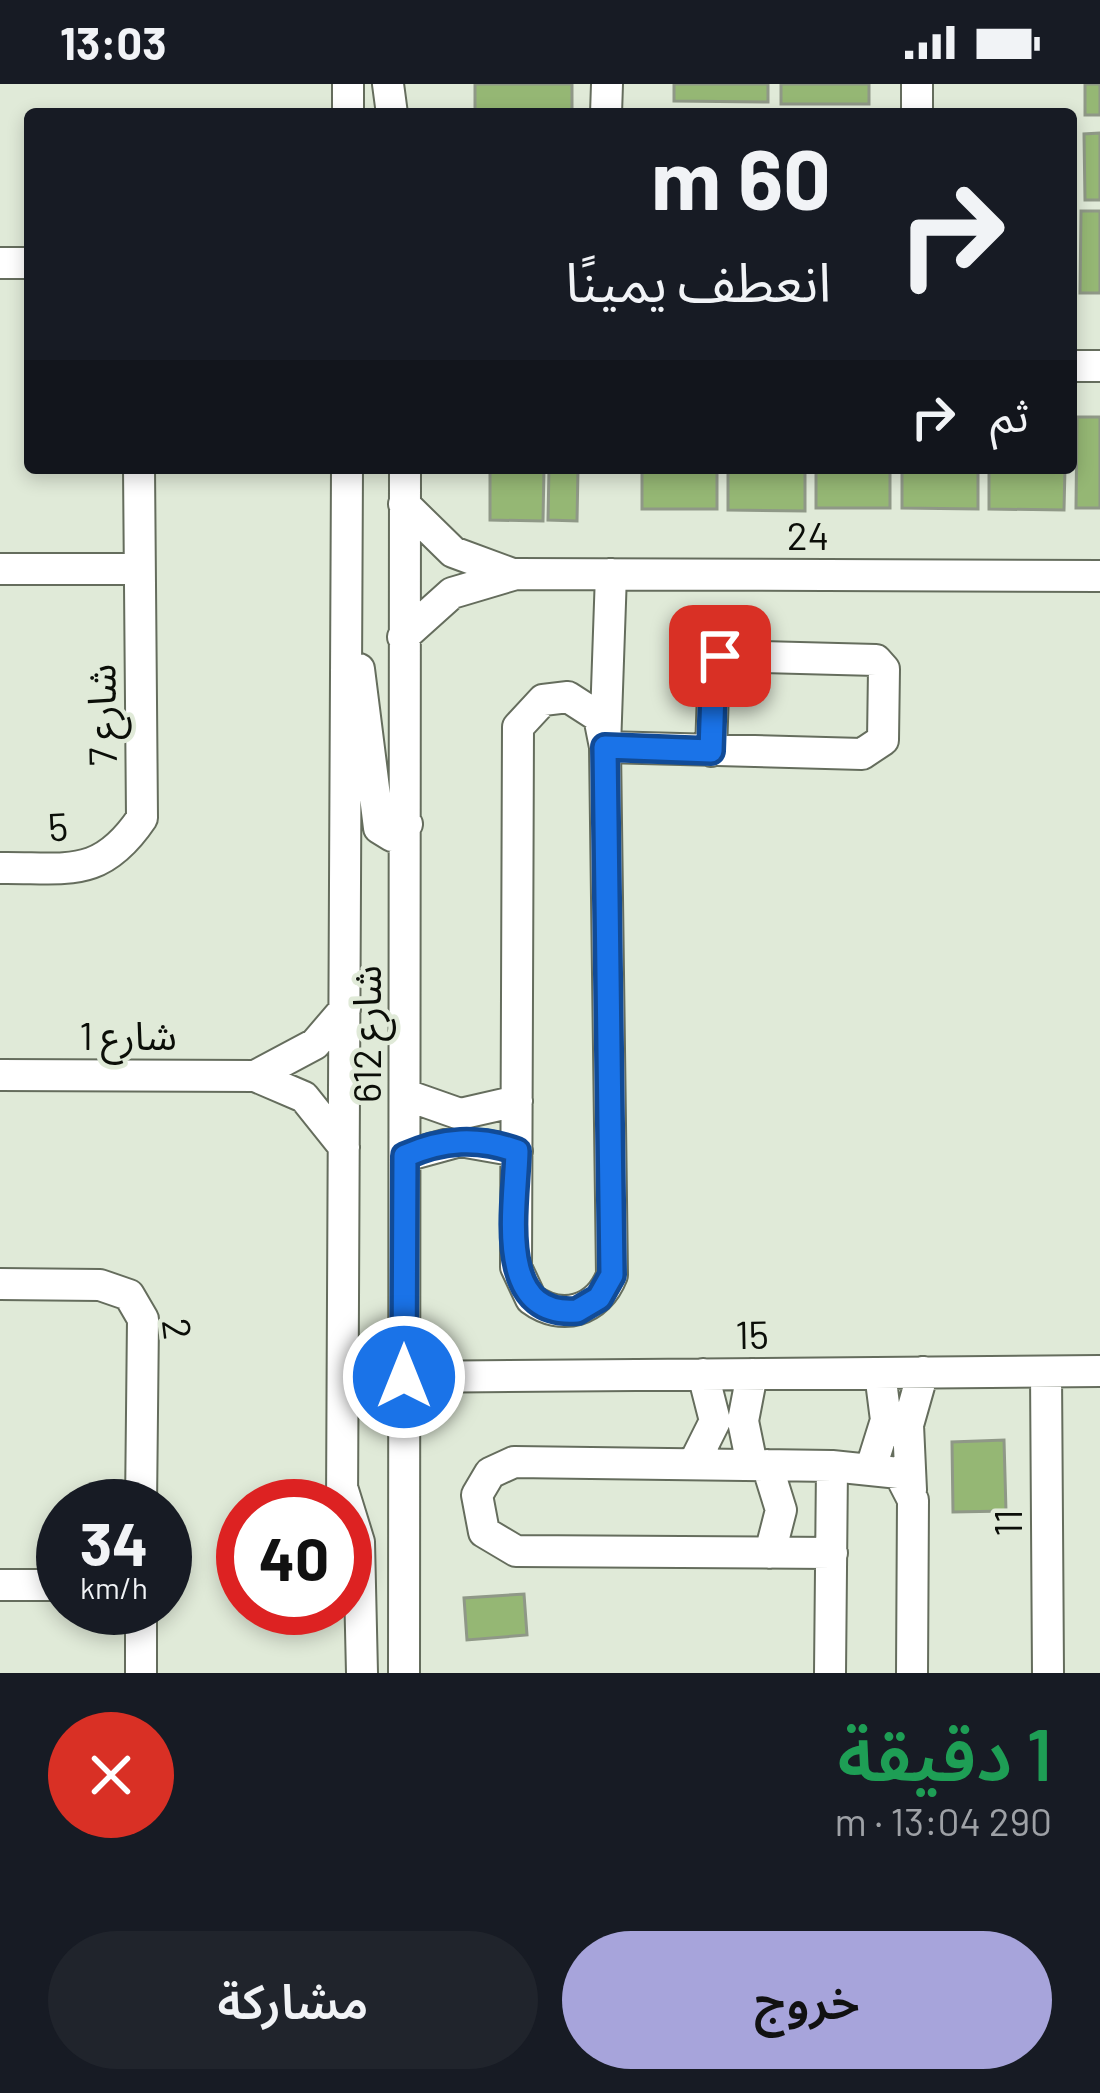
<!DOCTYPE html>
<html lang="ar">
<meta charset="utf-8">
<style>
body{margin:0;font-family:Barlow,"Noto Sans Arabic",sans-serif;background:#20242c;color:#f1f3f6;direction:rtl;height:100vh;display:flex;flex-direction:column;font-size:45px;white-space:nowrap}
*{box-sizing:border-box;margin:0}
p{font-size:39px;color:#9ea1a6}
.icon{flex:none;width:66px;height:66px;fill:none;stroke:currentColor;stroke-width:2;stroke-linecap:round;stroke-linejoin:round}
.map{position:relative;height:1589px;overflow:hidden;direction:ltr}
.drawer{display:flex;flex-direction:column;background:#171b24;flex:1}
.drawer>*{flex:none}
.top-card{position:absolute;left:24px;top:24px;width:1053px;height:366px;border-radius:12px;box-shadow:0 6px 18px #0003;direction:rtl;background:#171b24;color:#f1f3f6;overflow:hidden}
.speed{position:absolute;left:36px;top:1395px;display:flex;gap:24px;font-size:60px;font-weight:700;text-align:center}
.speed>*{display:grid;place-content:center;width:156px;height:156px;border-radius:50%;background:#171b24;box-shadow:0 6px 18px #0003;line-height:1}
.speed small{font-size:30px;font-weight:400}
.speed .limit{border:18px solid #d22;background:#fff;color:#111}
.pin{position:absolute;display:grid;place-items:center;width:102px;height:102px;color:#fff;margin:-51px;border-radius:24px;box-shadow:0 6px 18px #0006}
.me{position:absolute;width:132px;margin:-66px;rotate:0deg;stroke-linejoin:round;filter:drop-shadow(0 0 9px #0008)}
.turn{display:flex;align-items:center;gap:42px;height:252px;padding:0 48px;font-size:54px}
.turn .icon{width:156px;height:156px;stroke-width:2.5}
.turn b{display:block;font-size:84px;line-height:102px}
.then{display:flex;align-items:center;height:114px;padding:0 48px;background:#0003;gap:24px;font-size:45px}
.round{display:grid;place-items:center;flex:none;width:126px;height:126px;border-radius:63px;background:#20242c}
.overview{display:flex;align-items:center;justify-content:space-between;height:204px;padding:0 48px}
h1{font-size:72px;font-weight:600;line-height:90px;color:#1e9e55}
.cta{display:flex;gap:24px;margin-top:auto;padding:24px 48px}
.cta a{flex:1;height:138px;border-radius:72px;background:#a7a4db;color:#111;font-size:48px;font-weight:600;line-height:138px;text-align:center}
.cta a+a{background:#20242c;color:#f1f3f6}
.status{display:flex;justify-content:space-between;align-items:center;height:84px;padding:0 60px;background:#171b24;direction:ltr}
.status svg{height:33px;fill:currentColor}
.map>svg:first-child{display:block}
.building{fill:#95b774;stroke:#8f9887;stroke-width:3}
.lines{fill:none;stroke-linecap:round;stroke-linejoin:round}
.minor-casing{stroke:#656d5d;stroke-width:34}
.minor{stroke:#fff;stroke-width:30}
.route-casing{stroke:#114b97;stroke-width:30}
.route{stroke:#1a73e8;stroke-width:21}
.labels{text-anchor:middle;stroke-width:9;stroke-linejoin:round;paint-order:stroke}
.street-label{font-size:39px;fill:#0b0e08;stroke:#e0ead8}
</style>
<div class="status"><b>13:03</b><svg viewBox="0 0 49 12"><path d="M0 12V9h3v3zM5 12V6h3v6zM10 12V3h3v9zM15 12V0h3v12zM26 1h20v11H26zM47 4h2v5h-2z"/></svg></div>
<div class="map">
<svg width="1100" height="1589" viewBox="0 0 1100 1589">
<rect width="100%" height="100%" fill="#e0ead8"/>
<path class="building" d="M475 0H572V29H475Z
M674 0H768V18L674 17Z
M781 0H869V20H781Z
M1085 0H1100V31H1085Z
M1100 49V116H1085L1084 50Z
M1081 127H1100V209H1080Z
M1077 333H1100V424H1076Z
M490 384H544L543 437 490 436Z
M549 384 578 385 577 437 548 436Z
M642 384H717V425H642Z
M728 384H805V427L728 426Z
M816 384H890V424H816Z
M902 384H978V425L902 424Z
M989 384H1065L1064 426 989 425Z
M1004 1356 1006 1427 953 1428 952 1358Z
M524 1510 527 1551 467 1556 464 1514Z"/>
<g class="lines">
<g class="minor-casing">
<path id="minor" d="M388 0 392 30
M348 30V0
M606 30 607 0
M917 30V0
M0 179H30
M1071 282H1100
M404 420 453 468 510 489
M0 485H138
M611 490 605 663 862 670 883 656 884 585 876 576 720 572 714 578 711 667
M403 553 452 509 516 490 1100 492
M359 585 379 744 392 752 407 740
M568 613 599 633 605 663 612 1191C598 1227 562 1238 531 1215L516 1183 518 643 543 616Z
M0 784C68 783 100 796 142 734L139 384
M0 991 255 992 304 1013 344 1063
M255 992 315 960 345 925
M406 1011 460 1030 517 1017
M405 1072 460 1057 517 1067
M0 1200 100 1201 129 1211 143 1235 141 1422
M1046 1288 1048 1589
M405 1293 1100 1287
M694 1379 715 1337 703 1290
M752 1381 743 1337 752 1290
M767 1381 781 1426 770 1469
M871 1384 886 1336 880 1289
M342 1403 359 1458 362 1589
M911 1406 908 1341 923 1288
M342 1422 347 384
M832 1469 516 1467 484 1448 477 1411 490 1389 514 1378 832 1382 899 1389 913 1416 912 1589
M0 1501H63
M141 1524V1589
M404 1589 405 384
M830 1589 832 1382"/>
</g>
<use href="#minor" class="minor"/>
</g>
<g class="lines">
<g class="route-casing">
<path id="route" d="M404 1293 405 1072C443 1055 478 1053 517 1067 516 1120 493 1234 577 1227L599 1214 612 1191 605 663 711 667 714 578 720 572"/>
</g>
<use href="#route" class="route"/>
</g>
<g class="labels">
<g class="street-label">
<text x="808" y="466">24</text>
<text transform="translate(102 631) rotate(-91)" y="14">شارع 7</text>
<text transform="translate(58 743) rotate(-3)" y="14">5</text>
<text transform="translate(367 950) rotate(-90)" y="14">شارع 612</text>
<text x="128" y="966">شارع 1</text>
<text transform="translate(177 1245) rotate(83)" y="14">2</text>
<text transform="translate(752 1251) rotate(-1)" y="14">15</text>
<text transform="translate(1008 1439) rotate(-90)" y="14">11</text>
</g>
</g>
</svg>
<div class="speed"><div>34<small>km/h</small></div><div class="limit">40</div></div>
<div class="pin" style="left:720px;top:572px;background:#d93025"><svg class="icon" aria-label="arrive" viewBox="0 0 24 24"><path d="M6 21V4h12l-3 4 3 4H6"/></svg></div>
<svg class="me" style="left:404px;top:1293px" viewBox="-20 -20 40 40"><circle r="17" fill="#1a73e8" stroke="#fff" stroke-width="3"/><path d="M0-11L8 9 0 5-8 9z" fill="#fff"/></svg>
<div class="top-card">
<div class="turn"><svg class="icon" aria-label="right" viewBox="0 0 24 24"><path d="M7 20v-9h11M14 6l5 5-5 5"/></svg><div><b>60 m</b>انعطف يمينًا</div></div>
<div class="then">ثم<svg class="icon" aria-label="right" viewBox="0 0 24 24"><path d="M7 20v-9h11M14 6l5 5-5 5"/></svg></div>
</div>
</div>
<section class="drawer">
<div class="overview"><div><h1>1 دقيقة</h1><p>290 m · 13:04</p></div><a class="round" style="background:#d93025;color:#fff"><svg class="icon" aria-label="close" viewBox="0 0 24 24"><path d="M6 6l12 12M18 6L6 18"/></svg></a></div>
<div class="cta"><a>خروج</a><a>مشاركة</a></div>
</section>
